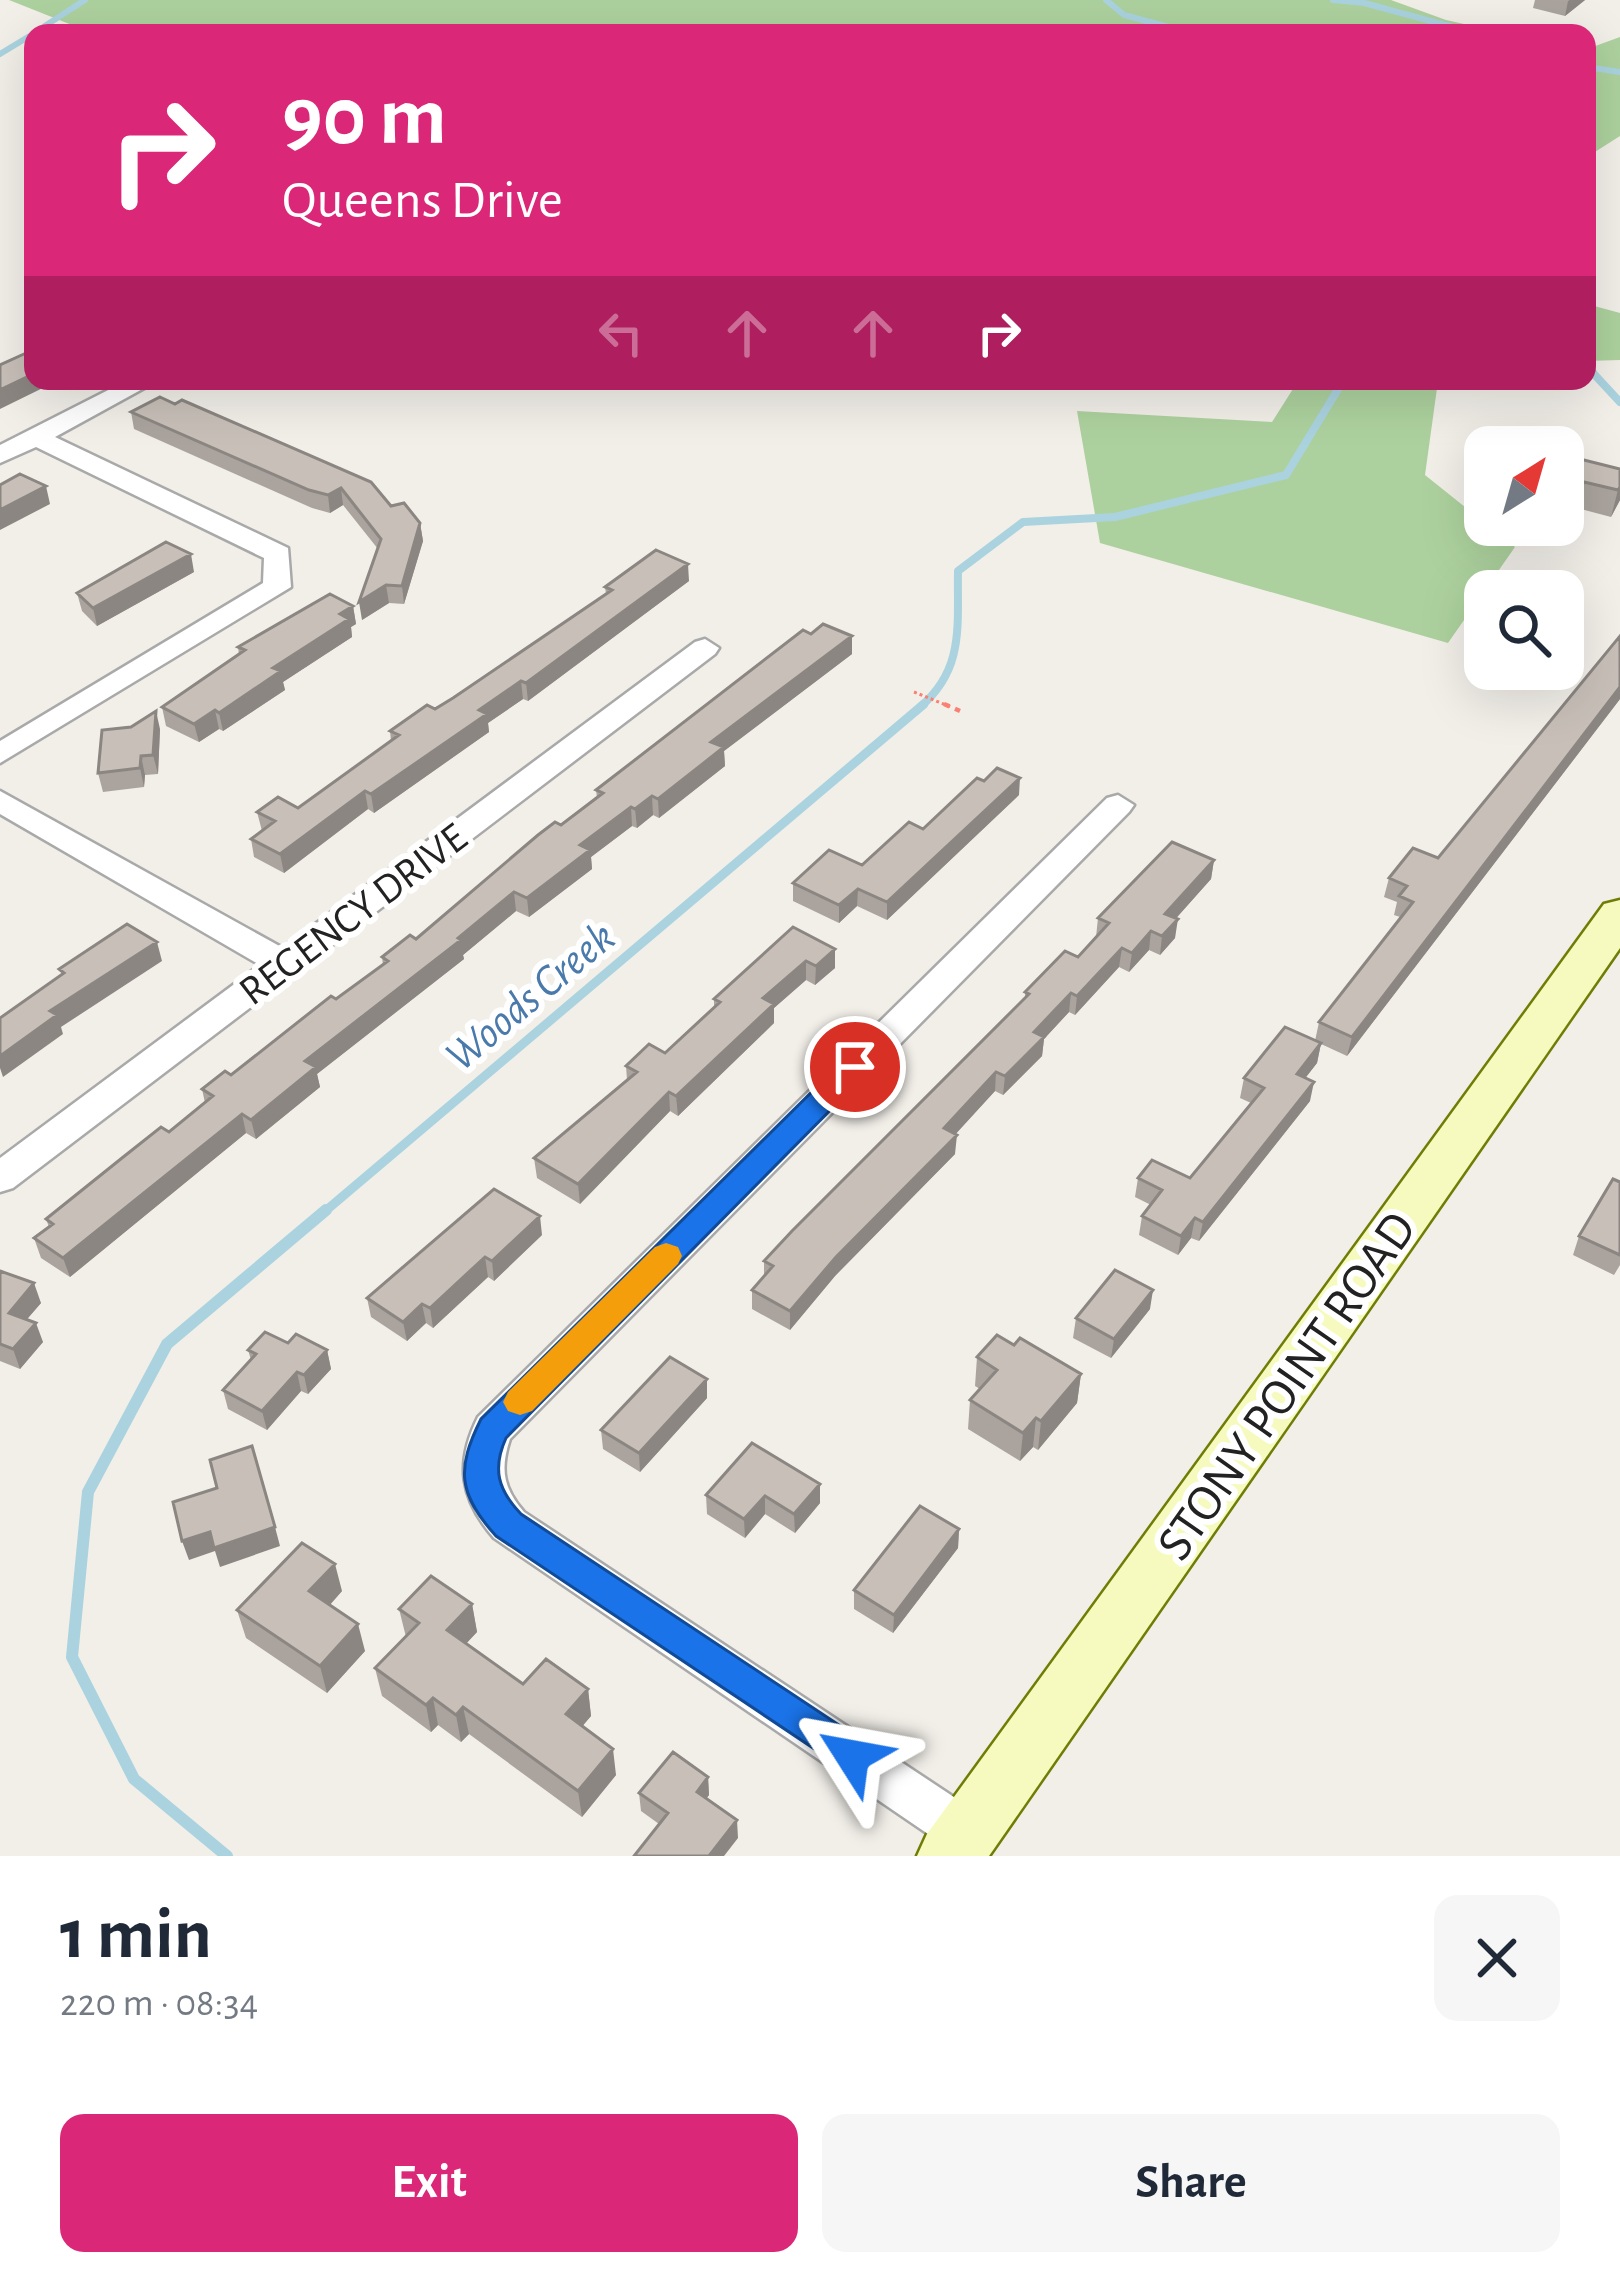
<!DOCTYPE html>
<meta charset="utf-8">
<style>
body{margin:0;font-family:"Alegreya Sans",sans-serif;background:#f6f6f7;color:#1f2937;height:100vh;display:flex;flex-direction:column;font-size:45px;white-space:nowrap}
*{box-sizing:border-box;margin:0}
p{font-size:39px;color:#747a83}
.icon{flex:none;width:66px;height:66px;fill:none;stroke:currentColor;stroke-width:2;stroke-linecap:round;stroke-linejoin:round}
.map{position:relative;height:1856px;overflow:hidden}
.side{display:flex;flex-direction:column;background:#fff;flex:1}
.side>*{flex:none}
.top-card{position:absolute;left:24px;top:24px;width:1572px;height:366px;border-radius:24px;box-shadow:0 12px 48px #0002;background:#db2777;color:#fff;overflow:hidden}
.needle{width:78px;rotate:37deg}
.controls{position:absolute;left:1464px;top:426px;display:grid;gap:24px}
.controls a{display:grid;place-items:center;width:120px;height:120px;border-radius:24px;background:#fff;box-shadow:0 12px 48px #0002;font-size:60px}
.pin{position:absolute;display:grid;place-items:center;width:102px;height:102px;color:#fff;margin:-51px;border:6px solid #fff;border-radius:50%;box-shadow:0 3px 12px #0007}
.me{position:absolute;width:132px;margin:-66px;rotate:304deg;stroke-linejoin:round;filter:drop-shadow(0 0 9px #0008)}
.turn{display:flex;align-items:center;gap:42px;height:252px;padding:0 60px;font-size:54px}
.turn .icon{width:156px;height:156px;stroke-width:2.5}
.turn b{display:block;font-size:84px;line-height:102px}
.lanes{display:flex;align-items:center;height:114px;padding:0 60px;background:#0003;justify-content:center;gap:60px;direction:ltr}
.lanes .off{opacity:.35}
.round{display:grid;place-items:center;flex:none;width:126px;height:126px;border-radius:24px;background:#f6f6f7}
.head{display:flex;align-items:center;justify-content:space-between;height:204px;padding:0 60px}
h1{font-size:72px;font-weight:700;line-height:90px}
.action{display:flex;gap:24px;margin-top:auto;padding:24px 60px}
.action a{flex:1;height:138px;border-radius:24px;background:#db2777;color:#fff;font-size:48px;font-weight:700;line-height:138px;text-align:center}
.action a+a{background:#f6f6f7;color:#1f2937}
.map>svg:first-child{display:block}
.forest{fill:#add19e}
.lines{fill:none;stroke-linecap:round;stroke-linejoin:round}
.stream-far3{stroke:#aad3df;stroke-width:6}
.stream-far2{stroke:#aad3df;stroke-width:8}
.stream-far1{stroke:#aad3df;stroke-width:9}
.stream{stroke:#aad3df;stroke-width:12}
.street-casing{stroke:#a9a9a9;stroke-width:5}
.secondary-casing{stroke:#707d05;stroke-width:5}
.path-far1{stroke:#fa8072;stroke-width:3;stroke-dasharray:3 3;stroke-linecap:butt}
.path{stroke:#fa8072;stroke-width:4.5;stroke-dasharray:6 6;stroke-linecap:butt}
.street{fill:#fff;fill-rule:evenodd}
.secondary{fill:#f7fabf;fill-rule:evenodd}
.wall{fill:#aba49e}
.shaded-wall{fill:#8b8681}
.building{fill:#c7bfb8;stroke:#8b8681;stroke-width:3}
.route{fill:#1a73e8;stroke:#114b97;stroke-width:3}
.slow{fill:#f59e0b}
.labels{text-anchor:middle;stroke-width:12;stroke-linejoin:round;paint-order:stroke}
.street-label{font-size:42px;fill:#222;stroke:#fff}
.water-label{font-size:45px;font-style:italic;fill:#4a7aab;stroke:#fff}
.near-street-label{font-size:51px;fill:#222;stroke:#fff}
</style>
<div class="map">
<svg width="1620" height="1856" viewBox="0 0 1620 1856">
<rect width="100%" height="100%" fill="#f2efe9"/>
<path class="forest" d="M9 0H1391L1446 20 1505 33H92Z
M1620 37V136L1587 157V49Z
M1587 304 1620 313V360L1587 361Z
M1298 381H1438L1425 475 1515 547 1448 643 1100 543 1077 411 1272 422Z"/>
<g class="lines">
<path class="stream-far3" d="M1106 0 1124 15 1191 33
M1333 0 1364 3 1475 33
M34 33 85 0
M0 54 33 34
M1587 67 1620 72"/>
<path class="stream-far2" d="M1587 354 1593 373 1620 402
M920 707C965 669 957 625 958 571L1023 522 1115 517 1286 475 1343 381"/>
<path class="stream-far1" d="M323 1213 924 704"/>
<path class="stream" d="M227 1856 134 1779 72 1657 88 1492 167 1344 326 1210"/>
<g class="street-casing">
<path id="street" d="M126 381H157L55 437 288 548 291 587 0 763V741L263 583 264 558 36 447 0 463V445Z
M705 639 719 648 715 654 13 1188 0 1192V1158L260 965 0 814V791L283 948 695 642Z
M1118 795 1134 805 1129 812 510 1439C500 1469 503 1488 524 1512L984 1817 991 1833 984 1849 967 1856 950 1849 494 1538C460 1499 455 1463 478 1417L1107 798Z"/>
</g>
<g class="secondary-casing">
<path id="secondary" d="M1620 900V948L989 1856H917L927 1834 1604 904Z"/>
</g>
<path class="path-far1" d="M914 692 951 707"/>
<path class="path" d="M944 704 960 711"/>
<use href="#street" class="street"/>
<use href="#secondary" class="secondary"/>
</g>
<path class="wall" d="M1535 0H1585L1565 16 1533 8Z
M131 412 391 506 420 523 423 541 404 604 389 603 362 620 378 549 343 505 330 513 312 508 134 429Z
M1563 448 1567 450 1566 455 1620 469V500L1611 517 1577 508 1575 513 1563 511Z
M194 572 97 626 82 611 77 593Z
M689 581 528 701 523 699 488 723 489 732 374 813 368 809 284 873 254 857 251 839 262 831 257 812 298 808 391 741 390 731 453 698 606 594 605 587Z
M353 606 356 624 351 627 352 637 283 682 285 690 223 731 219 729 199 742 166 726 162 707 239 655 238 647Z
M811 634 852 636V654L724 751 725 766 659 818 653 815 637 828 632 826 591 857 592 869 529 917 516 911 463 955 464 959 317 1074 320 1087 256 1139 246 1133 70 1277 41 1258 34 1238 49 1227 46 1219 169 1132 205 1103 202 1089 231 1075 383 965 382 957 416 939 597 798 596 790Z
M1620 636V699L1347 1056 1321 1044 1317 1063 1305 1078 1310 1101 1199 1241 1191 1238 1178 1255 1139 1235 1142 1216 1151 1205 1135 1197 1138 1178H1190L1251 1103 1240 1098 1244 1078 1315 1041 1319 1022 1400 917 1394 915 1397 902 1384 897 1389 878 1438 858Z
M160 729 158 774 145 775 144 787 103 792 98 773Z
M1019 795 887 920 857 906 839 923 793 901V883L862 865 923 829Z
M1214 860 1211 879 1176 918 1175 938 1160 955 1149 950 1129 972 1119 967 1075 1015 1069 1012 1044 1039 1042 1056 1003 1095 995 1091 955 1134V1154L835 1276 790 1330 752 1309V1290L764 1276V1261L1025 998V992L1078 957 1096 937 1098 918Z
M835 949V968L815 985 806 980 774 1008V1023L678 1116 670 1111 580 1204 537 1178 534 1158 627 1080 626 1066 665 1053 714 1008V999Z
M1620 1182V1265L1614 1275 1573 1255 1579 1236Z
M542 1235 494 1281 488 1277 433 1328 426 1323 407 1341 371 1317 367 1298Z
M0 1271 41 1303 27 1319 43 1342 20 1369 0 1361Z
M1150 1309 1111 1358 1073 1338 1076 1318Z
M288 1343 327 1350 331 1369 308 1394 301 1391 267 1430 228 1409 223 1390 251 1360 248 1350Z
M1014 1345 1081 1374 1077 1403 1038 1450 1033 1447 1020 1461 968 1429 970 1400 980 1389 975 1386 977 1357Z
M707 1379V1398L640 1472 603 1449 601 1430Z
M820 1484V1503L795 1533 765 1514 745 1538 707 1514 706 1495Z
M959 1529 958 1548 893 1633 854 1609V1590Z
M342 1591 330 1605 365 1651 327 1693 246 1638 237 1610Z
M472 1604 477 1632 466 1643 523 1684 588 1689 591 1716 582 1726 616 1775 582 1817 469 1734 461 1742 438 1725 431 1732 382 1696 375 1668 406 1637 399 1609Z
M708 1777 709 1795 706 1799 738 1838 659 1824 641 1811 639 1793Z"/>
<path class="shaded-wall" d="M1570 0H1585L1565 16 1568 1Z
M33 374V381L55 382 0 409V390Z
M46 486 50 504 0 530V510Z
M1620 487V500L1611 517 1618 490Z
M341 488 343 505 330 513 328 495Z
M420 523 423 541 404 604 402 586Z
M191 554 194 572 97 626 93 608Z
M688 564 689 581 528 701 526 683Z
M386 585 389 603 362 620 359 602Z
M353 606 356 624 351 627 352 637 283 682 285 690 223 731 219 713 340 614Z
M852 636V654L724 751 725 766 659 818 658 799 711 742Z
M521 681 523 699 488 723 489 732 374 813 371 794 479 710Z
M1620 687V699L1347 1056 1352 1037Z
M215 710 219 729 199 742 194 724Z
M156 711 160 729 158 774 153 755Z
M141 756 145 775 144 787 140 768Z
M1020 778 1019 795 887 920V902Z
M365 791 368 809 284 873 280 854Z
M652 796 653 815 637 828 635 809Z
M631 807 632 826 591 857 592 869 529 917 527 898 580 845Z
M1214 860 1211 879 1163 933 1165 914Z
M858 889 857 906 839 923V905Z
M514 892 516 911 463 955 464 959 317 1074 320 1087 256 1139 251 1120 305 1061Z
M1178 919 1175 938 1160 955 1162 936Z
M1151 931 1149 950 1129 972 1132 953Z
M157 942 162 961 61 1027 63 1034 3 1077 0 1068V1056L50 1011Z
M1122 948 1119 967 1075 1015 1077 996Z
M835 949V968L815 985 816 966Z
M806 961V980L774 1008V1023L678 1116 676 1096 763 998Z
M1071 993 1069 1012 1044 1039 1042 1056 1003 1095 1005 1076 1034 1032Z
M1321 1043 1317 1063 1293 1094 1297 1074Z
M996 1072 995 1091 943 1148 944 1128Z
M1314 1082 1310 1101 1199 1241 1203 1222Z
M669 1092 670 1111 580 1204 578 1184Z
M242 1114 246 1133 70 1277 63 1258Z
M957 1135 955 1154 835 1276 790 1330V1311L836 1257Z
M540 1216 542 1235 494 1281 492 1261Z
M1195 1218 1191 1238 1178 1255 1181 1236Z
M485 1257 488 1277 433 1328 430 1308Z
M34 1283 41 1303 16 1332 9 1313Z
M1153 1290 1150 1309 1111 1358 1114 1339Z
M422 1304 426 1323 407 1341 403 1322Z
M36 1323 43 1342 20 1369 13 1349Z
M327 1350 331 1369 308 1394 304 1375Z
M297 1372 301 1391 267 1430 262 1411Z
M1081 1374 1077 1403 1038 1450 1041 1421Z
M707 1379V1398L640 1472 639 1453Z
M1036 1418 1033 1447 1020 1461 1023 1433Z
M820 1484V1503L795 1533 794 1514Z
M765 1496V1514L745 1538 744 1519Z
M275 1527 280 1546 220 1567 215 1551 189 1560 182 1541 210 1532Z
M959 1529 958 1548 893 1633 894 1615Z
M335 1564 342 1591 317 1619 309 1591Z
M472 1604 477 1632 453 1658 447 1630Z
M358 1624 365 1651 327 1693 320 1666Z
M588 1689 591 1716 570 1741 566 1714Z
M433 1698 438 1725 431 1732 426 1705Z
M463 1707 469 1734 461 1742 456 1715Z
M613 1749 616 1775 582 1817 578 1791Z
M708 1777 709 1795 698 1809 697 1792Z
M737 1820 738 1838 724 1856H709Z"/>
<path class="building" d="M24 354 33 357V374L0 390V365Z
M160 397 175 404 182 400 371 482 391 506 404 503 420 523 402 586 386 585 359 602 381 539 341 488 328 495 309 490 131 412Z
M1531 441 1557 447H1527Z
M1563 448 1567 450 1564 455 1620 469V487L1618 490 1584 482 1581 487 1563 483Z
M20 474 46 486 0 510V485Z
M166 542 191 554 93 608 77 593Z
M656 550 688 564 526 683 521 681 479 710 487 714 371 794 365 791 280 854 251 839 275 821 257 812 278 797 298 808 399 735 390 731 427 705 435 709 453 698 612 590 605 587Z
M330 594 353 606 340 614 349 619 273 668 281 671 219 713 215 710 194 724 162 707 245 650 238 647Z
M823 624 852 636 711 742 724 747 658 799 652 796 635 809 631 807 580 845 590 850 527 898 514 892 458 938 461 940 305 1061 316 1067 251 1120 242 1114 63 1258 34 1238 53 1224 46 1219 122 1158 161 1127 169 1132 213 1096 202 1089 225 1071 231 1075 331 996 336 999 388 961 382 957 410 935 416 939 538 835 555 822 561 825 603 793 596 790 803 630 811 634Z
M1620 636V687L1352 1037 1319 1022 1413 902 1399 896 1407 886 1389 878 1413 848 1438 858Z
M156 711 153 755 141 756 140 768 98 773 102 730 131 727Z
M997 768 1020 778 887 902 858 889 839 905 793 883 829 850 862 865 909 822 923 829 977 778 984 781Z
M1172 842 1214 860 1165 914 1178 919 1162 936 1151 931 1132 953 1122 948 1077 996 1071 993 1034 1032 1044 1037 1005 1076 996 1072 944 1128 957 1135 836 1257 790 1311 752 1290 773 1266 764 1261 792 1231 1029 994 1025 992 1065 951 1078 957 1109 923 1098 918Z
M127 924 157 942 50 1011 57 1015 0 1056V1018L64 973 59 969Z
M793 927 835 949 816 966 806 961 763 998 774 1004 676 1096 669 1092 578 1184 534 1158 637 1072 626 1066 649 1044 665 1053 720 1002 714 999Z
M1285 1027 1321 1043 1297 1074 1314 1082 1203 1222 1195 1218 1181 1236 1142 1216 1162 1190 1138 1178 1152 1160 1190 1178 1264 1088 1244 1078Z
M1613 1179 1620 1182V1255L1579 1236Z
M494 1189 540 1216 492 1261 485 1257 430 1308 422 1304 403 1322 367 1298Z
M1115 1270 1153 1290 1114 1339 1076 1318Z
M0 1271 34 1283 9 1313 36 1323 13 1349 0 1344Z
M265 1332 288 1343 296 1334 327 1350 304 1375 297 1372 262 1411 223 1390 256 1354 248 1350Z
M997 1335 1014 1345 1020 1338 1081 1374 1041 1421 1036 1418 1023 1433 970 1400 997 1370 977 1357Z
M670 1357 707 1379 639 1453 601 1430Z
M752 1443 820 1484 794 1514 765 1496 744 1519 706 1495Z
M252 1446 275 1527 214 1548 210 1532 182 1541 173 1502 217 1488 210 1460Z
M920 1506 959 1529 894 1615 854 1590Z
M302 1543 335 1564 309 1591 358 1624 320 1666 237 1610Z
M431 1576 472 1604 447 1630 523 1684 546 1659 588 1689 566 1714 613 1749 578 1791 463 1707 456 1715 433 1698 426 1705 375 1668 419 1623 399 1609Z
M673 1752 708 1777 697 1792 737 1820 709 1856H634L668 1813 639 1793Z"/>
<path class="route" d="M855 1057 869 1067 865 1075 506 1438C492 1469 498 1490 521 1514L866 1743 871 1756 866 1769 852 1774 496 1536C458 1494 456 1469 481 1419L844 1060Z"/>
<path class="slow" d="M666 1243 678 1247 682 1256 678 1264 532 1411 520 1415 508 1411 503 1402 508 1392 655 1247Z"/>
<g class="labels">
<g class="street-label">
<text transform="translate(352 913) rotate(-37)" y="15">REGENCY DRIVE</text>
</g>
<g class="water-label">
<text transform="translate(529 995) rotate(-40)" y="16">Woods Creek</text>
</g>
<g class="near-street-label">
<text transform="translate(1285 1385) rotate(-55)" y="18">STONY POINT ROAD</text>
</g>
</g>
</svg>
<div class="controls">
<a><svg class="needle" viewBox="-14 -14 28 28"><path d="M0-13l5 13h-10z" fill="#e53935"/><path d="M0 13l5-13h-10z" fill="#747a83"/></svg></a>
<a><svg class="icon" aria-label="search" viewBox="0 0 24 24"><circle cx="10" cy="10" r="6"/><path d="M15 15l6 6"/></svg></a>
</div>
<div class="pin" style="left:855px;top:1067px;background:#d93025"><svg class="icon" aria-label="arrive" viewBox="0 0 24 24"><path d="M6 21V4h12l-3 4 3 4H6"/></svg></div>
<svg class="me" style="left:852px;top:1756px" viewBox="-20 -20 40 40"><path d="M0-17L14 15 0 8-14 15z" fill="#1a73e8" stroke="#fff" stroke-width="4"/></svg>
<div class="top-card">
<div class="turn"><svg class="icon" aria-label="right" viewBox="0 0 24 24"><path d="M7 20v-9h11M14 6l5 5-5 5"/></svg><div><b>90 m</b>Queens Drive</div></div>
<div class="lanes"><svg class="icon off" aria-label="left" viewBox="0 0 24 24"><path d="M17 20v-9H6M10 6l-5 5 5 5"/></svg><svg class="icon off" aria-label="ahead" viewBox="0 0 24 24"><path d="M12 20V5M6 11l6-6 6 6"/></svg><svg class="icon off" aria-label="ahead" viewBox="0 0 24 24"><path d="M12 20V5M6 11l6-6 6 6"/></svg><svg class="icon" aria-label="right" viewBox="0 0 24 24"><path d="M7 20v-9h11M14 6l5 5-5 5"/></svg></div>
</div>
</div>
<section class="side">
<div class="head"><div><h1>1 min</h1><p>220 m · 08:34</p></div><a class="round"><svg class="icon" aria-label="close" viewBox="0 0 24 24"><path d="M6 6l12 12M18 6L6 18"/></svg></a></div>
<div class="action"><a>Exit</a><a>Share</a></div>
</section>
